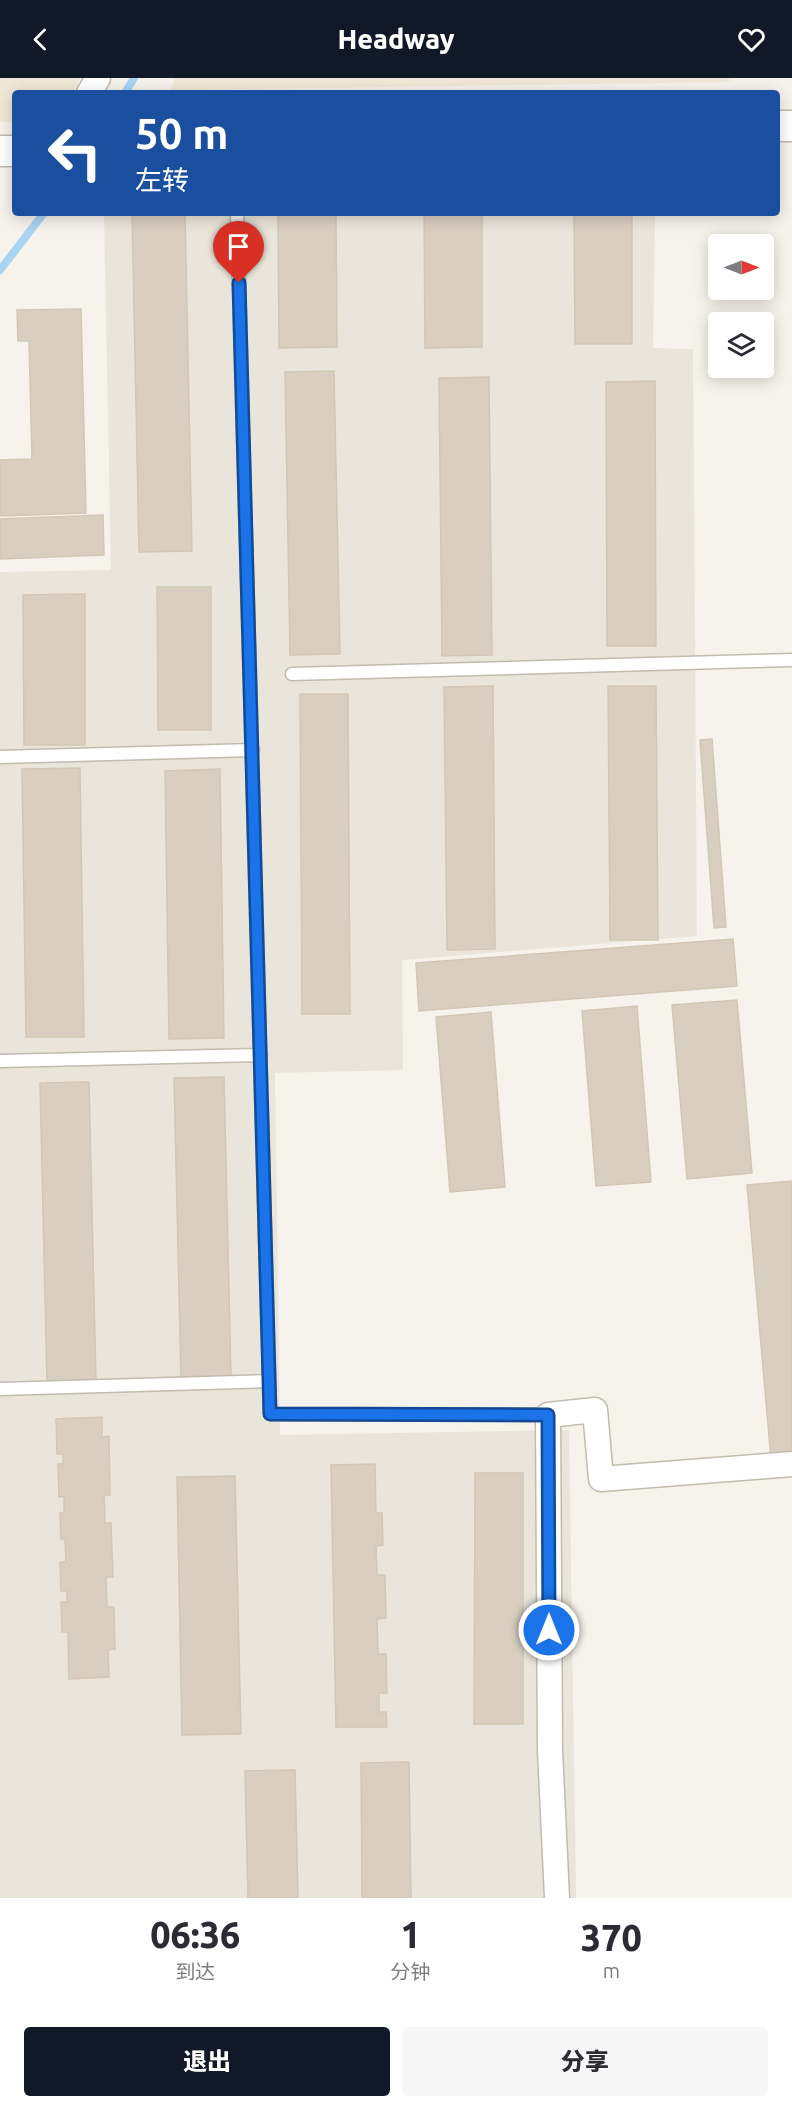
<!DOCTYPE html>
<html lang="zh">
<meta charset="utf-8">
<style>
body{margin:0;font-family:Ubuntu,"Noto Sans SC",sans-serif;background:#f7f7f7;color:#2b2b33;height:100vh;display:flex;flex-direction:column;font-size:22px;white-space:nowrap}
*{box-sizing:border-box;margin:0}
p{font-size:20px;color:#7c7c81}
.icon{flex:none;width:33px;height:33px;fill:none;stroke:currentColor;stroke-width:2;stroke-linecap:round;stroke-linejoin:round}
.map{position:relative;height:1820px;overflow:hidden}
.panel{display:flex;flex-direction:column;background:#fff;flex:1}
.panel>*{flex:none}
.guide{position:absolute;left:12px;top:12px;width:768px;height:126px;border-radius:6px;box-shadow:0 3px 15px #0003;background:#1a4fa0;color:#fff;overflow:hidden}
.needle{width:39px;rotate:90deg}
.tools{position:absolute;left:708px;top:156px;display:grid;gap:12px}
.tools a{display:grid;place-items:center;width:66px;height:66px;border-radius:6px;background:#fff;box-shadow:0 3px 15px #0003;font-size:30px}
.pin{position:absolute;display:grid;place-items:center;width:51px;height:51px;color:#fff;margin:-62px -26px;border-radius:50% 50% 50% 0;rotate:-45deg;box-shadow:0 0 6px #0007}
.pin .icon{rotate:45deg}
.me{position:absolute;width:66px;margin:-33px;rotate:0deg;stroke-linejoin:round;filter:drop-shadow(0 0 4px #0008)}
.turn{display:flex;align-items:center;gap:21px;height:126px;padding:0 24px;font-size:27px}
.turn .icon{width:78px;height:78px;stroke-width:2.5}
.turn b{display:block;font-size:42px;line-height:51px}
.eta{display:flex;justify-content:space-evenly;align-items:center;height:102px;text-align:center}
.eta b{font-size:36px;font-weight:800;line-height:42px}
.cta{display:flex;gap:12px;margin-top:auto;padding:12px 24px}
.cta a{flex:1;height:69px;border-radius:6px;background:#111827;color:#fff;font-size:24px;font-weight:800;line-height:69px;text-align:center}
.cta a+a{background:#f7f7f7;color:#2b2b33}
header{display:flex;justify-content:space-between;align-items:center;height:78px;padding:0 24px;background:#111827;color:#fff;font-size:27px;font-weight:800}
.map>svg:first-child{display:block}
.residential{fill:#eae5da}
.education{fill:#efe8d6}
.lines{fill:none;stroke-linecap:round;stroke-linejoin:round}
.stream{stroke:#a9d4f2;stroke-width:8}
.building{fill:#d8cfc1;stroke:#d3c7b4;stroke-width:1.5}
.service-casing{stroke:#c2bbae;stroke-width:15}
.minor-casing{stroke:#c2bbae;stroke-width:27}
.tertiary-casing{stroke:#c2bbae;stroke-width:33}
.service{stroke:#fff;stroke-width:12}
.minor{stroke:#fff;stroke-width:24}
.tertiary{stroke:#fff;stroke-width:30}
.route-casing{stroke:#114b97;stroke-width:15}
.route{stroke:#1a73e8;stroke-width:10}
</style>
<header><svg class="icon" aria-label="back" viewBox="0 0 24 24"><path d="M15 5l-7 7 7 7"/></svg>Headway<svg class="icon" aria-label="heart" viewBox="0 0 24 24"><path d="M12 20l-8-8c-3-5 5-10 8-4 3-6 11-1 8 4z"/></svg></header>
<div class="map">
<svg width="792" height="1820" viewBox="0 0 792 1820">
<rect width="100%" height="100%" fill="#f6f3ec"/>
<path class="residential" d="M104 135H655L653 270 693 271 697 858 402 882 403 992 275 995 280 1357 569 1352 576 1820H0V494L111 492Z"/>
<path class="education" d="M0 0H80L73 15H15V44H0Z
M175 0H729V4L170 12Z"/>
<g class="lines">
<path class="stream" d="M125 15 134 0
M0 192 44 135"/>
</g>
<path class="building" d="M132 135H185L192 473 139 474Z
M278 135H336L337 269 279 270Z
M424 135H482V269L425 270Z
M574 135H632V266H575Z
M81 231 86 435 0 438V382L32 381 29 263H18L17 232Z
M334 293 340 576 290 577 285 294Z
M489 299 492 577 442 578 439 300Z
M655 303 656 568H607L606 304Z
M103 437 104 477 0 481V441Z
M157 509H211V652H158Z
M85 516V667H24L23 517Z
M493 608 495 871 447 872 444 609Z
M608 608H656L658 862H610Z
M300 616H348L350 936H302Z
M712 661 726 849 714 850 700 662Z
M80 690 84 959H26L22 691Z
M220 691 224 960 169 961 165 693Z
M733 861 737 908 419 933 416 885Z
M737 922 752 1095 687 1101 672 927Z
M637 928 651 1104 596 1108 582 933Z
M491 934 505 1109 450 1114 436 939Z
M224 999 231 1299 181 1300 174 1000Z
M89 1004 96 1304 47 1305 40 1005Z
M792 1103V1379L771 1381 747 1107Z
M102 1339V1359L109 1358 110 1417H104L105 1445H111L113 1499H106L107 1529H114L115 1571 108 1572 109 1599 69 1601 68 1554H62L61 1524H67V1513H61L60 1484H66L65 1461H61L60 1435H64V1418L59 1419 58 1386H63V1376H57L56 1341Z
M375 1386 376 1435H382L383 1467 376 1468 377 1497H385L386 1540 377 1541 378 1576H386L387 1615H379V1634H386L387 1649H336L331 1387Z
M475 1395H523V1646H474Z
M235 1398 241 1656 182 1657 177 1399Z
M409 1684 411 1820H362L361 1685Z
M295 1692 298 1820H248L245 1693Z"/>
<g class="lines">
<g class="service-casing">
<path id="service" d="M237 135 270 1336 548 1337
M292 596 792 582
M0 679 253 672
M0 983 261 977
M0 1311 269 1303"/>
</g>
<g class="minor-casing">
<path id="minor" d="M89 15 98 0
M557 1820 550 1672 548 1337 595 1332 601 1401 792 1386"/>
</g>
<g class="tertiary-casing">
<path id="tertiary" d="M777 48H792
M0 73H15"/>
</g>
<use href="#service" class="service"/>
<use href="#minor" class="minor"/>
<use href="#tertiary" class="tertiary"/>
</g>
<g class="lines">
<g class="route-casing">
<path id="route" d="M239 205 270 1336 548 1337 549 1552"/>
</g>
<use href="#route" class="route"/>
</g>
</svg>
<div class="tools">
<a><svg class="needle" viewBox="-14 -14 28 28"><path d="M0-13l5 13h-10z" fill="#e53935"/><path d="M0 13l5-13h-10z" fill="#7c7c81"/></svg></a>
<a><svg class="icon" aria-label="layers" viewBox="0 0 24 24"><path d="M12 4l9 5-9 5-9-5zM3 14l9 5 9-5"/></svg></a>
</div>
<div class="pin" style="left:239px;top:205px;background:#d93025"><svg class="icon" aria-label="arrive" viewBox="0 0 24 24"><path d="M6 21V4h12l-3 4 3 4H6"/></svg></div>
<svg class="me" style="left:549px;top:1552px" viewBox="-20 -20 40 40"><circle r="17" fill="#1a73e8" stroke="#fff" stroke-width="3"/><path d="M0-11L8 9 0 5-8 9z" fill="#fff"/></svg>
<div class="guide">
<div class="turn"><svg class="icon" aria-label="left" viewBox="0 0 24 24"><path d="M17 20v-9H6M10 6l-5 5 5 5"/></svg><div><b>50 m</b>左转</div></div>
</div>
</div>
<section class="panel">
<div class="eta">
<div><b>06:36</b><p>到达</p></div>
<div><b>1</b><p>分钟</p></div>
<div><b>370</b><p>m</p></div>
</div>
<div class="cta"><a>退出</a><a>分享</a></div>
</section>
